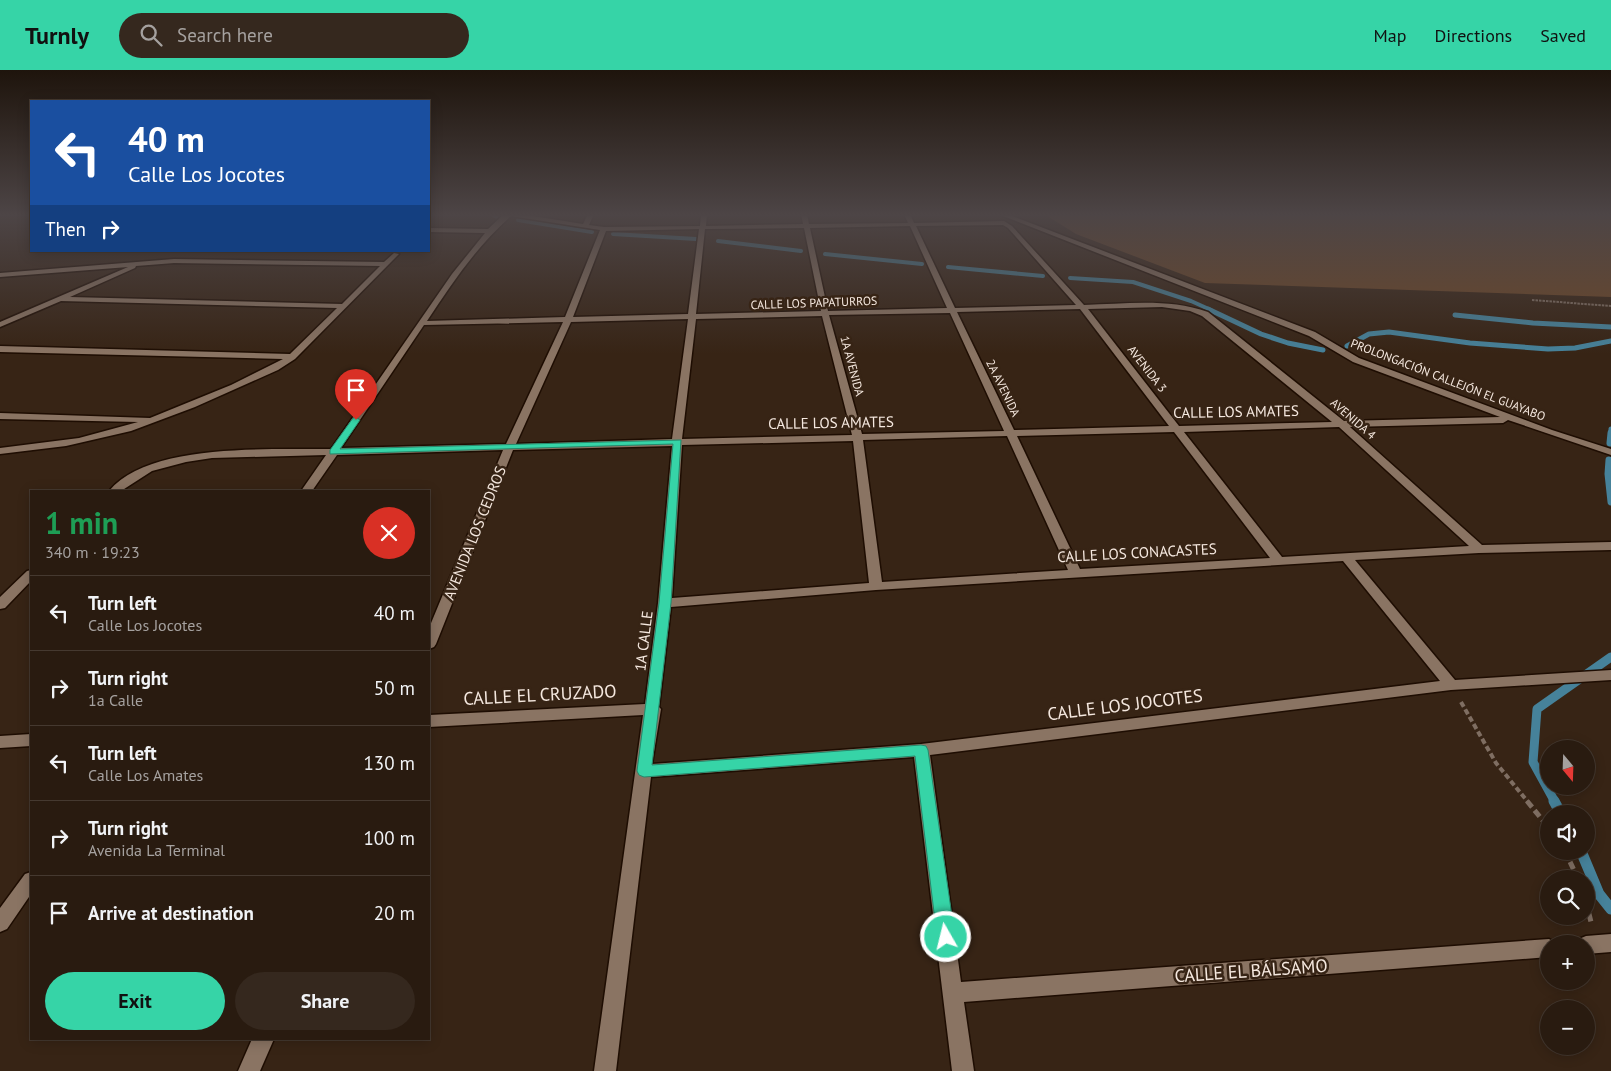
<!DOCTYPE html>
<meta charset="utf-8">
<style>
body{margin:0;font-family:"PT Sans",sans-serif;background:#35281e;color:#f1f3f6;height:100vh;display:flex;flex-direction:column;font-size:19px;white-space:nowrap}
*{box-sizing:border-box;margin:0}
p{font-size:16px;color:#a5a19f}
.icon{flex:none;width:28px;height:28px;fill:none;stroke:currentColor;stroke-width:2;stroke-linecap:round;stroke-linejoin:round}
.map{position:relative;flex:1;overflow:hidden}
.drawer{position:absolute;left:30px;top:420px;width:400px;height:550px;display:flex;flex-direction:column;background:#291b10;border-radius:0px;box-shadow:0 2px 12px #0003,0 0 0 1px #453930}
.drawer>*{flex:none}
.banner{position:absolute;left:30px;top:30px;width:400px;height:152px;border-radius:0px;box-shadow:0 2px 12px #0003,0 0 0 1px #453930;background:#1a4fa0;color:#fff;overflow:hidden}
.needle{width:32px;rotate:161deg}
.controls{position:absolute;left:1540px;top:670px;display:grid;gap:10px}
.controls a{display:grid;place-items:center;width:55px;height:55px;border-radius:50%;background:#291b10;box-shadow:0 2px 12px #0003,0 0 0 1px #453930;font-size:25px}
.pin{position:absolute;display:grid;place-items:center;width:42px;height:42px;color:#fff;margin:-51px -21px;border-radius:50% 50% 50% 0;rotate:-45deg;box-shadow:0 0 5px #0007}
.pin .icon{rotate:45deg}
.me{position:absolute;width:55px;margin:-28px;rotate:352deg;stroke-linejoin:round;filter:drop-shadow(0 0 4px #0008)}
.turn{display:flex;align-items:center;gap:18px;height:105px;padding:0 15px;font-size:22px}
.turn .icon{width:65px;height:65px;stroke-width:2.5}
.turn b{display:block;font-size:35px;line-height:42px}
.then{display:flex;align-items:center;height:48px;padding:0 15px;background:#0003;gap:10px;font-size:19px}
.round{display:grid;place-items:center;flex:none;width:52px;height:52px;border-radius:26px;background:#35281e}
.summary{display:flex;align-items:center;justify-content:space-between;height:85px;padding:0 15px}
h1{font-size:30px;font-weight:800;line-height:38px;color:#1e9e55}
.primary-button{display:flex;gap:10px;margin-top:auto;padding:10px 15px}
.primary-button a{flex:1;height:58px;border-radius:30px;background:#36d4a7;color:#111;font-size:20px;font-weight:800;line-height:58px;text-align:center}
.primary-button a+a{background:#35281e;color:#f1f3f6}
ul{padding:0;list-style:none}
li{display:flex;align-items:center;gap:15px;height:75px;padding:0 15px;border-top:1px solid #453930}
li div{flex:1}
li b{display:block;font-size:19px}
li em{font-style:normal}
header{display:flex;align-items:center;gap:30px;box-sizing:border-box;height:70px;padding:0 25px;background:#36d4a7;color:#111}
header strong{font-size:24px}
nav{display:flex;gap:28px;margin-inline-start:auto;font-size:18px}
.search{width:350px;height:45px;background:#35281e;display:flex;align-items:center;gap:12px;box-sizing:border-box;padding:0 18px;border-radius:28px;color:#a5a19f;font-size:19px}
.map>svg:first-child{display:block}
.green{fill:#6d4727}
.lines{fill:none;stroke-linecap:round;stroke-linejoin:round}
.stream-far4{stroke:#46829a;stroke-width:4}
.stream-far3{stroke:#46829a;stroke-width:5}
.stream-far2{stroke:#46829a;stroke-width:7}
.stream-far1{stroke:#46829a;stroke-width:9}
.stream{stroke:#46829a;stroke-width:11}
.minor-casing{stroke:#1e0d02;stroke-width:3}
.path-far2{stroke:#7f6e62;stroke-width:2;stroke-dasharray:2.5 1;stroke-linecap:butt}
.path-far1{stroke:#7f6e62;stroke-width:4;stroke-dasharray:5.5 3;stroke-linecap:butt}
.path{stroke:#7f6e62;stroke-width:5;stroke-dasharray:8 4;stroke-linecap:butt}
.minor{fill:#8a7463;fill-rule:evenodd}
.route{fill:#36d4a7;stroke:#238a6d}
.labels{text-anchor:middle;stroke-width:5;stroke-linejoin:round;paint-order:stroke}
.far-street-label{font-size:12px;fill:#f5e8df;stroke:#372415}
.street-label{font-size:15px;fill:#f5e8df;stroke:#372415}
.near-street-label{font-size:18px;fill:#f5e8df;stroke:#372415}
</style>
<header>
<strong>Turnly</strong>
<div class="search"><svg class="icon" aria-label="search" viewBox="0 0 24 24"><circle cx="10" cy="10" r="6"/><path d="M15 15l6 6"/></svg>Search here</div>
<nav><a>Map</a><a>Directions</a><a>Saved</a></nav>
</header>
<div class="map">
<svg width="1611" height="1001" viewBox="0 0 1611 1001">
<rect width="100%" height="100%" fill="#372415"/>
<path class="green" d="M1044 144H1611V227L1205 213 1076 164Z"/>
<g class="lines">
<path class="stream-far4" d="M491 144 500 148
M518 150 592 162
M613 164 696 169
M718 171 801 181
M825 184 922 194
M948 197 1043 206
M1070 208 1133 212 1191 231 1211 240"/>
<path class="stream-far3" d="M1208 239 1261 264 1288 273 1323 280
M1455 245 1533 253 1611 257
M1347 276 1369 264 1389 262 1470 273 1548 279 1575 278 1611 271
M1611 364V359"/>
<path class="stream-far2" d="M1610 373 1611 363
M1609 390 1608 404 1611 432"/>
<path class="stream-far1" d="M1555 732 1533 692 1537 639 1611 587"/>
<path class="stream" d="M1554 731 1561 744
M1581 781 1599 824 1611 839"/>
<g class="minor-casing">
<path id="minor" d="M504 144H520L583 154 588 144H594L589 155 604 157 700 156 701 144H707L706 156 803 154 801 144H807L809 154 908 153 904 144H910L914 153 1004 151 1012 156 1084 235C1126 234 1168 228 1208 242L1344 351 1500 347 1353 292 1309 266 998 144H1007L1315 262 1359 288 1552 360 1611 379V385L1508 350 1503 353 1350 357 1482 475 1611 472V480L1479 483 1355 490 1455 610 1611 600V610L1451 620 930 685 961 912 1549 869 1557 874H1549V887L964 932 974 1001H952L914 687 651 707 616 1001H594L643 645 429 657V645L645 634 658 533 672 376 513 380 436 574 434 577 429 579V558L503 380 337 385 312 421H301L326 385 212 388 186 392 152 401 121 421H109C149 372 272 380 331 379L452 204 485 163 429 162V158L488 159ZM511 146 600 160 565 247 427 251C452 213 477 176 511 146ZM1003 155 1008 158 1076 235 955 238 916 156ZM910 156 947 238 828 241 810 158ZM804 158 821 241 696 244 705 159ZM699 159 688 244 573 247 606 161ZM1162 237 1190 241 1202 246 1332 352 1179 356 1088 239ZM1080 239 1169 356 1014 360 957 242ZM950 243 1004 361 862 364 829 245ZM822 246 852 365 682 369 696 249ZM688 249 672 369 516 374 571 252ZM563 252 506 374 341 378 424 255ZM1339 357 1469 476 1282 487 1184 362ZM1174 362 1270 488 1080 499 1017 366ZM1007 366 1068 500 882 512 863 370ZM853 371 869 513 672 528 682 375ZM1343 491 1440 611 921 674 652 694 661 639 659 637 671 537 876 520Z
M394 183 399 184 295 289 278 300 195 337 131 361 66 376 0 384V378L79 368 138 352 0 349V343L150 348 231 315 283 289 0 282V276L290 284 337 238 61 231 0 257V252L128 197 0 207V203L174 189 384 192ZM174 193 380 196 342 234 70 227 135 198 136 196Z
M31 500V511L5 538 0 539V527L27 501Z
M31 664V676L0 678V666Z
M31 802V824L7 859 0 862V838L25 804Z
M1611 864V882L1586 884V874H1577L1579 869 1586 866Z
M252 969H274L260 1001H238Z"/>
</g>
<path class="path-far2" d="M1532 230 1611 236"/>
<path class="path-far1" d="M1461 632 1496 693 1528 732"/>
<path class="path" d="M1527 731 1549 758
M1565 781 1578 809
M1586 832 1591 852"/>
<use href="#minor" class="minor"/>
</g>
<linearGradient id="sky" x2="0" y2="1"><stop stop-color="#1e140c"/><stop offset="0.51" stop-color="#4d4546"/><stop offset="1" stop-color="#4d4546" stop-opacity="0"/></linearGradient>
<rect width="1611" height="284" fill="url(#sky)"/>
<path class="route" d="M356 347 360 350 340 379 681 370 671 533 652 695 921 675 926 676 928 680 955 867 952 873 946 875 940 873 937 867 915 686 644 707 639 705 637 701 659 533 673 374 330 384V380L353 348Z"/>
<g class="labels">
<g class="far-street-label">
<text transform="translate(814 233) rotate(-2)" y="4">CALLE LOS PAPATURROS</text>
<text transform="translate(852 296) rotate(75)" y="4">1A AVENIDA</text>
<text transform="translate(1147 299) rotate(52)" y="4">AVENIDA 3</text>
<text transform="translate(1448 310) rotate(21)" y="4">PROLONGACIÓN CALLEJÓN EL GUAYABO</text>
<text transform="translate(1003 318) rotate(64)" y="4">2A AVENIDA</text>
<text transform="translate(1353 349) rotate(41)" y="4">AVENIDA 4</text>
</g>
<g class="street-label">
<text transform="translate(1236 342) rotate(-1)" y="5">CALLE LOS AMATES</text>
<text transform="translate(831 353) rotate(-1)" y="5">CALLE LOS AMATES</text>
<text transform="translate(475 463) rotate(-68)" y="5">AVENIDA LOS CEDROS</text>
<text transform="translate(1137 483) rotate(-3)" y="5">CALLE LOS CONACASTES</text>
<text transform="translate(644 571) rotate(-83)" y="5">1A CALLE</text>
</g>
<g class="near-street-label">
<text transform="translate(540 625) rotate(-3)" y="6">CALLE EL CRUZADO</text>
<text transform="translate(1125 635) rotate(-7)" y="6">CALLE LOS JOCOTES</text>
<text transform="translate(1251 901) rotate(-4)" y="6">CALLE EL BÁLSAMO</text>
</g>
</g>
</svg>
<div class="controls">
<a><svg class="needle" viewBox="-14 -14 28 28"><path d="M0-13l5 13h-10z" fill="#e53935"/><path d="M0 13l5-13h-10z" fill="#a5a19f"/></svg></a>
<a><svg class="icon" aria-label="sound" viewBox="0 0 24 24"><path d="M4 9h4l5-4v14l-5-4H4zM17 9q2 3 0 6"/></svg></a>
<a><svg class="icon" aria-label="search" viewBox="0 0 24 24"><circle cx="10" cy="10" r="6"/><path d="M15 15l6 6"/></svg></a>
<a>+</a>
<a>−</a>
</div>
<div class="pin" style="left:356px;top:350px;background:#d93025"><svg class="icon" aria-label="arrive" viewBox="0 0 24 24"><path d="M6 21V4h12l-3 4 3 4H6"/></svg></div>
<svg class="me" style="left:946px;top:867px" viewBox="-20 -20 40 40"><circle r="17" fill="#36d4a7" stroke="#fff" stroke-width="3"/><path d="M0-11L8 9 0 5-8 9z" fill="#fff"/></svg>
<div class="banner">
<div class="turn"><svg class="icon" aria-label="left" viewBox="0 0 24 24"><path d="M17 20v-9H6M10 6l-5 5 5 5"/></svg><div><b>40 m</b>Calle Los Jocotes</div></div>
<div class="then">Then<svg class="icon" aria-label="right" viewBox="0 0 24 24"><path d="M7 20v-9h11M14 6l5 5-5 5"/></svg></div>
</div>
<section class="drawer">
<div class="summary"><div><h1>1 min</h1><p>340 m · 19:23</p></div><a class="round" style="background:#d93025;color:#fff"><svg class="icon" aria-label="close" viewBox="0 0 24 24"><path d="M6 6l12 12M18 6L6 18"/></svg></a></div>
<ul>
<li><svg class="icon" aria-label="left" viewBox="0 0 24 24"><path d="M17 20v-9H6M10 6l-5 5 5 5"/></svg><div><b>Turn left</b><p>Calle Los Jocotes</p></div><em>40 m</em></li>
<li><svg class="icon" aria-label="right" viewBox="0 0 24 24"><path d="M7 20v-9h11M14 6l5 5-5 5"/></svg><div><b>Turn right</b><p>1a Calle</p></div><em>50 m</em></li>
<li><svg class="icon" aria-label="left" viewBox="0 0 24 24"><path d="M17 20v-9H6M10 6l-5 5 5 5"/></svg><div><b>Turn left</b><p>Calle Los Amates</p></div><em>130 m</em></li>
<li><svg class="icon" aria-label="right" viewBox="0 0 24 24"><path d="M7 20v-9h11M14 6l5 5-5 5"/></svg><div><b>Turn right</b><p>Avenida La Terminal</p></div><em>100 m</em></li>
<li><svg class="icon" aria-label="arrive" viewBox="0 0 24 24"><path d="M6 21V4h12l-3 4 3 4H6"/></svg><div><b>Arrive at destination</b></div><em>20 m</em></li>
</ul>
<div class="primary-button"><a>Exit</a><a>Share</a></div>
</section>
</div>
